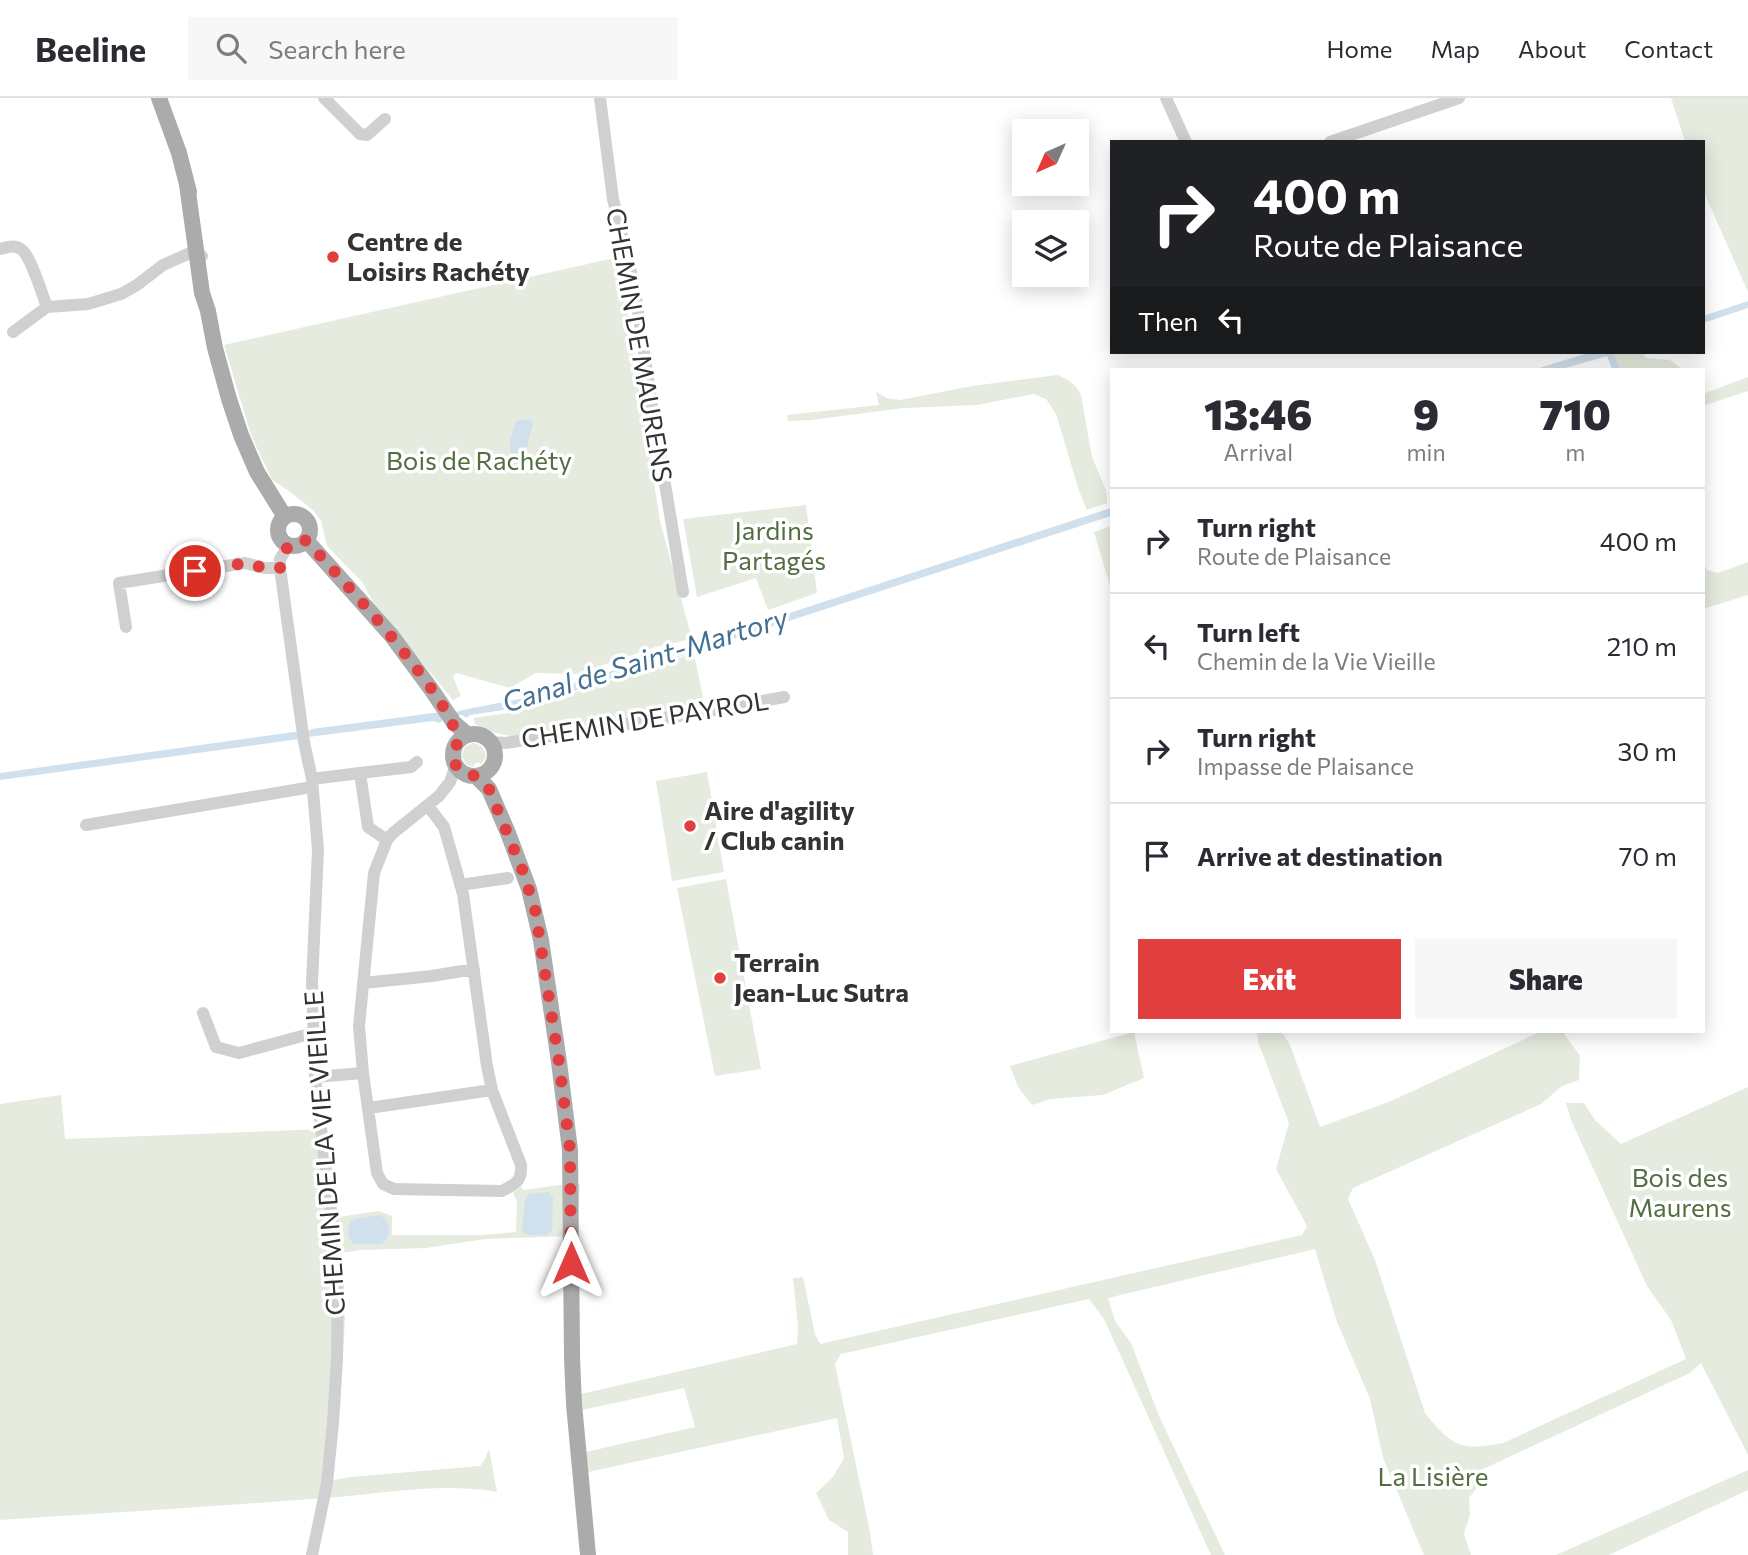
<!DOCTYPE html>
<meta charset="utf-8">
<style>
body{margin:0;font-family:Commissioner,sans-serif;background:#f7f7f7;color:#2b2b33;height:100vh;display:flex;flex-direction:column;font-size:26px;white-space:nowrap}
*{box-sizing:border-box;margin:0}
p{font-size:23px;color:#7c7c81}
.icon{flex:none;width:38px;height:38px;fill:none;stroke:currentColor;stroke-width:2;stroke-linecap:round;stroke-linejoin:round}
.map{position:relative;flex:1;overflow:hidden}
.panel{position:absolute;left:1110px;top:270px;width:595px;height:665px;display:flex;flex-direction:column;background:#fff;border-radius:0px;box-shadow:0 4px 18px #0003}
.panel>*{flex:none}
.hud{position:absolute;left:1110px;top:42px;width:595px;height:214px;border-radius:0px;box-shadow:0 4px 18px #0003;background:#202124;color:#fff;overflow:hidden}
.needle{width:46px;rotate:225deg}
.tools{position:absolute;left:1012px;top:21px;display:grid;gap:14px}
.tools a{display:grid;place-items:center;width:77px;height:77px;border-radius:0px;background:#fff;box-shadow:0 4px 18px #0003;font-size:35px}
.pin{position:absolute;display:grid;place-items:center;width:60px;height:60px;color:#fff;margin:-30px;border:4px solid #fff;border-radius:50%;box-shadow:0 2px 7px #0007}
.me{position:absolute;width:77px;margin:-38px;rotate:0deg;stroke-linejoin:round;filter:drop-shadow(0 0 5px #0008)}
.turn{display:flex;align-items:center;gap:24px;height:147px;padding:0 28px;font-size:32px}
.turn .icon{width:91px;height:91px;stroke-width:2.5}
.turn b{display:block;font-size:49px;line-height:60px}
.then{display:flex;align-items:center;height:66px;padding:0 28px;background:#0003;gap:14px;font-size:26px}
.eta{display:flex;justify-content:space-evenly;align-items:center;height:119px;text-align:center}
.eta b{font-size:42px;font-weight:800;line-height:49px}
.primary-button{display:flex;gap:14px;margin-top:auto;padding:14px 28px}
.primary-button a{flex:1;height:80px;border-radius:0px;background:#e13e40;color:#fff;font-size:28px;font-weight:800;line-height:80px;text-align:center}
.primary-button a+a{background:#f7f7f7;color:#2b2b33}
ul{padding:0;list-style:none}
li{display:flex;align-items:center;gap:21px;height:105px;padding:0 28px;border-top:2px solid #e1e1e2}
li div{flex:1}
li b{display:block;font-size:26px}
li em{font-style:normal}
header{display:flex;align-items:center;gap:42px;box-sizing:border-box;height:98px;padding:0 35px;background:#fff;border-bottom:2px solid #e1e1e2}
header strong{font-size:33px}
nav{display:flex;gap:38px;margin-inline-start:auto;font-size:24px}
.search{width:490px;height:63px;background:#f7f7f7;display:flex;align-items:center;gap:18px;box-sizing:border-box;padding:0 24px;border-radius:0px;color:#7c7c81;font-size:26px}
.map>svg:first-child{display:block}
.green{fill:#e5ecdf}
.water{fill:#d0e0ed}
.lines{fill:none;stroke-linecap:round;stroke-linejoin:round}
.minor{stroke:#d0d0d0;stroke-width:12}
.major{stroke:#ababab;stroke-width:16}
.route{stroke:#e13e40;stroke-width:12;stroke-dasharray:0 21.6}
.poi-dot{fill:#e13e40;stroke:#fff;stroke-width:2.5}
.labels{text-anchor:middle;stroke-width:7;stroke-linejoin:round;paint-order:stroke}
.poi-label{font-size:26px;font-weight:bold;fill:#333;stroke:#fff;text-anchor:start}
.street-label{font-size:26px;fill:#333;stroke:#fff}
.park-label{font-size:26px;fill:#536e40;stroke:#fff}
.water-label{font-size:28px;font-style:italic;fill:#426f94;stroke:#fff}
</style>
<header>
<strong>Beeline</strong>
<div class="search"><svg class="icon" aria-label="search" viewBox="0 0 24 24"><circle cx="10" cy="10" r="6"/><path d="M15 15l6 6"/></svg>Search here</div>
<nav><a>Home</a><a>Map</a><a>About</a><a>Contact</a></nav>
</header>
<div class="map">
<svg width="1748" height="1457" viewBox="0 0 1748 1457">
<rect width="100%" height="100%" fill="#fff"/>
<path class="green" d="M1671 0H1748V194L1703 92V44H1685Z
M619 159 660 423 692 541 655 549 577 576 536 575 510 590 456 575 453 579 461 598 453 602 375 508 362 484 327 448 321 423 314 413 289 393 272 382 251 337 224 247Z
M1618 254H1642L1646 260 1670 262 1682 271H1620L1614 255Z
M1057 277C1069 282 1075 285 1081 297L1092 359 1106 392 1107 405 1087 412 1079 393 1056 316 1046 301 1034 296 977 307 904 310 811 322 788 323 787 317 879 307 876 294 887 300 900 302 972 288Z
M1748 279V293L1703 308V296Z
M806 407 817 495 768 512 756 480 697 499 683 421Z
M1111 428V491L1094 434Z
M1703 463 1707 472 1718 475 1748 464V497L1703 511Z
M694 555 705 610 517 639 496 635 475 626 473 620 515 614Z
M473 645C481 646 485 651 486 659L481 667 479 664 474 666V669L467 667 461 658 465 649Z
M707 674 724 774 672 783 656 683Z
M726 781 761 971 715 978 677 790Z
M1257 933H1281L1290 947 1320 1029 1391 1003 1542 933H1562L1580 958 1579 982 1562 988 1541 1006 1353 1090 1348 1101 1375 1162 1425 1315C1453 1349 1460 1353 1503 1345L1686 1261 1671 1222 1647 1188 1571 1022 1566 1005H1584L1595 1022 1621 1046 1748 989V1357L1701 1265 1690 1275 1483 1371V1382L1469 1400 1470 1417 1464 1436 1471 1457H1424L1383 1360 1370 1301 1337 1224 1315 1151 1108 1200 1115 1223 1131 1245 1159 1318 1225 1457H1211L1104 1221 1089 1201 841 1256 835 1266 870 1434 873 1457H848V1434L829 1422 816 1395 833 1379 844 1360 837 1320 588 1374 586 1354 695 1329 684 1290 568 1315 567 1138 485 1141 426 1150 361 1152 341 1155 345 1221 340 1311 333 1382 351 1379 480 1368 484 1363 489 1351 497 1394C440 1384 383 1396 326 1400 217 1408 109 1415 0 1422V1006L61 997 65 1041 325 1031 338 1119 379 1113 392 1118V1137H485L516 1134 517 1103 513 1095 521 1089 524 1092 558 1087 580 1086 578 1123 581 1296 797 1246 798 1228 793 1180 803 1179 815 1236 820 1246 1302 1137 1307 1128 1276 1071 1289 1025 1258 944Z
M1134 934 1144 980 1103 997 1050 1001 1032 1007 1018 989 1010 968Z
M1748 1372V1392L1609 1457H1556Z"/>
<path class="water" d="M1748 203V210L1703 225V218Z
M1591 254H1618L1614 256 1620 271H1612L1607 258 1562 271H1536Z
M530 321 533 325 522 369 511 366 510 342 516 323Z
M1111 410V418L540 604 516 610 470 617 466 620 462 617H455L456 614 462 612 535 598Z
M441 614 444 620 440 625 433 623 308 639V633L312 631Z
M294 634 300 635 299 641 0 682V675Z
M548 1094 553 1100 552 1132 547 1137H528L522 1133 525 1101 529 1096Z
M380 1117C391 1123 393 1140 381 1146H353C347 1138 347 1133 351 1123L359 1120Z"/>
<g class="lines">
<path class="minor" d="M324 0 360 36 367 37 385 21
M600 0 613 101 634 187 652 308 683 494
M1166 0 1186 44
M1330 44 1459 0
M0 151C8 149 15 146 22 152 31 159 42 196 47 209L88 206 121 196 137 187 163 167 190 155 196 154 202 158
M13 234 47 209
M289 447 280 461V470L304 644 312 681 318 752 312 885 315 979 336 1156 338 1195 337 1260 333 1324 327 1385 312 1457
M126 529 119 485 245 465 265 470H280
M490 644 506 645 703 614 784 599
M360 675 411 669 417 664
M312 681 360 675 368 729 387 742
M428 708 444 729 463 796 487 968 492 992 521 1067C522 1083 516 1086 502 1093L394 1091 383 1086 377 1075 363 975 359 928 374 775 387 742 393 735 439 698 450 684 456 667
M86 727 312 689
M460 787 508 780
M363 885 432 878 474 871
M203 915 216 949 239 955 313 935
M315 979 363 975
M369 1010 492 992"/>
<path class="major" d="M159 0 179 55 189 94
M187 87 202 195 208 213 215 250 229 301 241 337 257 374 285 419
M278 432a16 16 0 1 1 32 0a16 16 0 1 1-32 0Z
M306 442 391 537 431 591 454 625 468 637
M453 657a21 21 0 1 1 42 0a21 21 0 1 1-42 0Z
M476 678 489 691 508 735 529 791 541 842 559 964 570 1052 572 1261 574 1306 588 1457"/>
</g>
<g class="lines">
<path class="route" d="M195 473 245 465 265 470H280V461L289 447H298L306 442C345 485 384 527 419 574 435 595 451 617 459 643L454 651V665L463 675 476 678 489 691 522 771 535 811 559 964 570 1052 571 1165"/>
</g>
<g class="poi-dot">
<circle cx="333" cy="159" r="7"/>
<circle cx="690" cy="728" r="7"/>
<circle cx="720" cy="880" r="7"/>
</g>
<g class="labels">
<g class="poi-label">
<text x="347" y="153">Centre de<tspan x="347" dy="30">Loisirs Rachéty</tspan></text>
<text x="704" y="722">Aire d'agility<tspan x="704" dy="30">/ Club canin</tspan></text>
<text x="734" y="874">Terrain<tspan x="734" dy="30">Jean-Luc Sutra</tspan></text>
</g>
<g class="street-label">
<text transform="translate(639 247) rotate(80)" y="9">CHEMIN DE MAURENS</text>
<text transform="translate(645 622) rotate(-9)" y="9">CHEMIN DE PAYROL</text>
<text transform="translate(325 1055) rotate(-94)" y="9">CHEMIN DE LA VIE VIEILLE</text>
</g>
<g class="park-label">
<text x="479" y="372">Bois de Rachéty</text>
<text x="774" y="442">Jardins<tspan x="774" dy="30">Partagés</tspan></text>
<text x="1680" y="1089">Bois des<tspan x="1680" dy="30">Maurens</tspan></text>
<text x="1433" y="1388">La Lisière</text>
</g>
<g class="water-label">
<text transform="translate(645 562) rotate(-17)" y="10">Canal de Saint-Martory</text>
</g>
</g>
</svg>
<div class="tools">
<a><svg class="needle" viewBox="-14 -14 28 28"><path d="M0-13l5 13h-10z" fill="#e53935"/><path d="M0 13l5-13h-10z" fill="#7c7c81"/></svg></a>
<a><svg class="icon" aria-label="layers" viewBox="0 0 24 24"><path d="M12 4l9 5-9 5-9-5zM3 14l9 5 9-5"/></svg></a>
</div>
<div class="pin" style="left:195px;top:473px;background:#d93025"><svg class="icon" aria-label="arrive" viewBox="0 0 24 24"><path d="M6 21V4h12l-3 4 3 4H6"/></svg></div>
<svg class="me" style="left:571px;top:1165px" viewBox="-20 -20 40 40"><path d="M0-17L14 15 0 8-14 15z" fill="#e13e40" stroke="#fff" stroke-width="4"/></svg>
<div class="hud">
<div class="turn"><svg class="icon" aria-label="right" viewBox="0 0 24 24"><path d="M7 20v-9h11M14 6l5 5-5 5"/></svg><div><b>400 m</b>Route de Plaisance</div></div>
<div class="then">Then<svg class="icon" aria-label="left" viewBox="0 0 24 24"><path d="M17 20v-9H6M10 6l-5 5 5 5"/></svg></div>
</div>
<section class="panel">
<div class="eta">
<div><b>13:46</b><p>Arrival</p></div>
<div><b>9</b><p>min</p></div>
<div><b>710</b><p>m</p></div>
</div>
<ul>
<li><svg class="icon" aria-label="right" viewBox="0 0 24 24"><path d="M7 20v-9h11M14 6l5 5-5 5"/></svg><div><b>Turn right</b><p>Route de Plaisance</p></div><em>400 m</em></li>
<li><svg class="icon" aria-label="left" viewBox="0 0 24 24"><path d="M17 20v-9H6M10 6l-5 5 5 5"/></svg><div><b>Turn left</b><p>Chemin de la Vie Vieille</p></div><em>210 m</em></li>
<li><svg class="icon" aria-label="right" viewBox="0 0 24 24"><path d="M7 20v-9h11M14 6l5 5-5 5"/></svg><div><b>Turn right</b><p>Impasse de Plaisance</p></div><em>30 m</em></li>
<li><svg class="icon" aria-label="arrive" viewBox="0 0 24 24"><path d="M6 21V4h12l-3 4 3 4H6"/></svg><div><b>Arrive at destination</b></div><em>70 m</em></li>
</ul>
<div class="primary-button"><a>Exit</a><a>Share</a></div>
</section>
</div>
